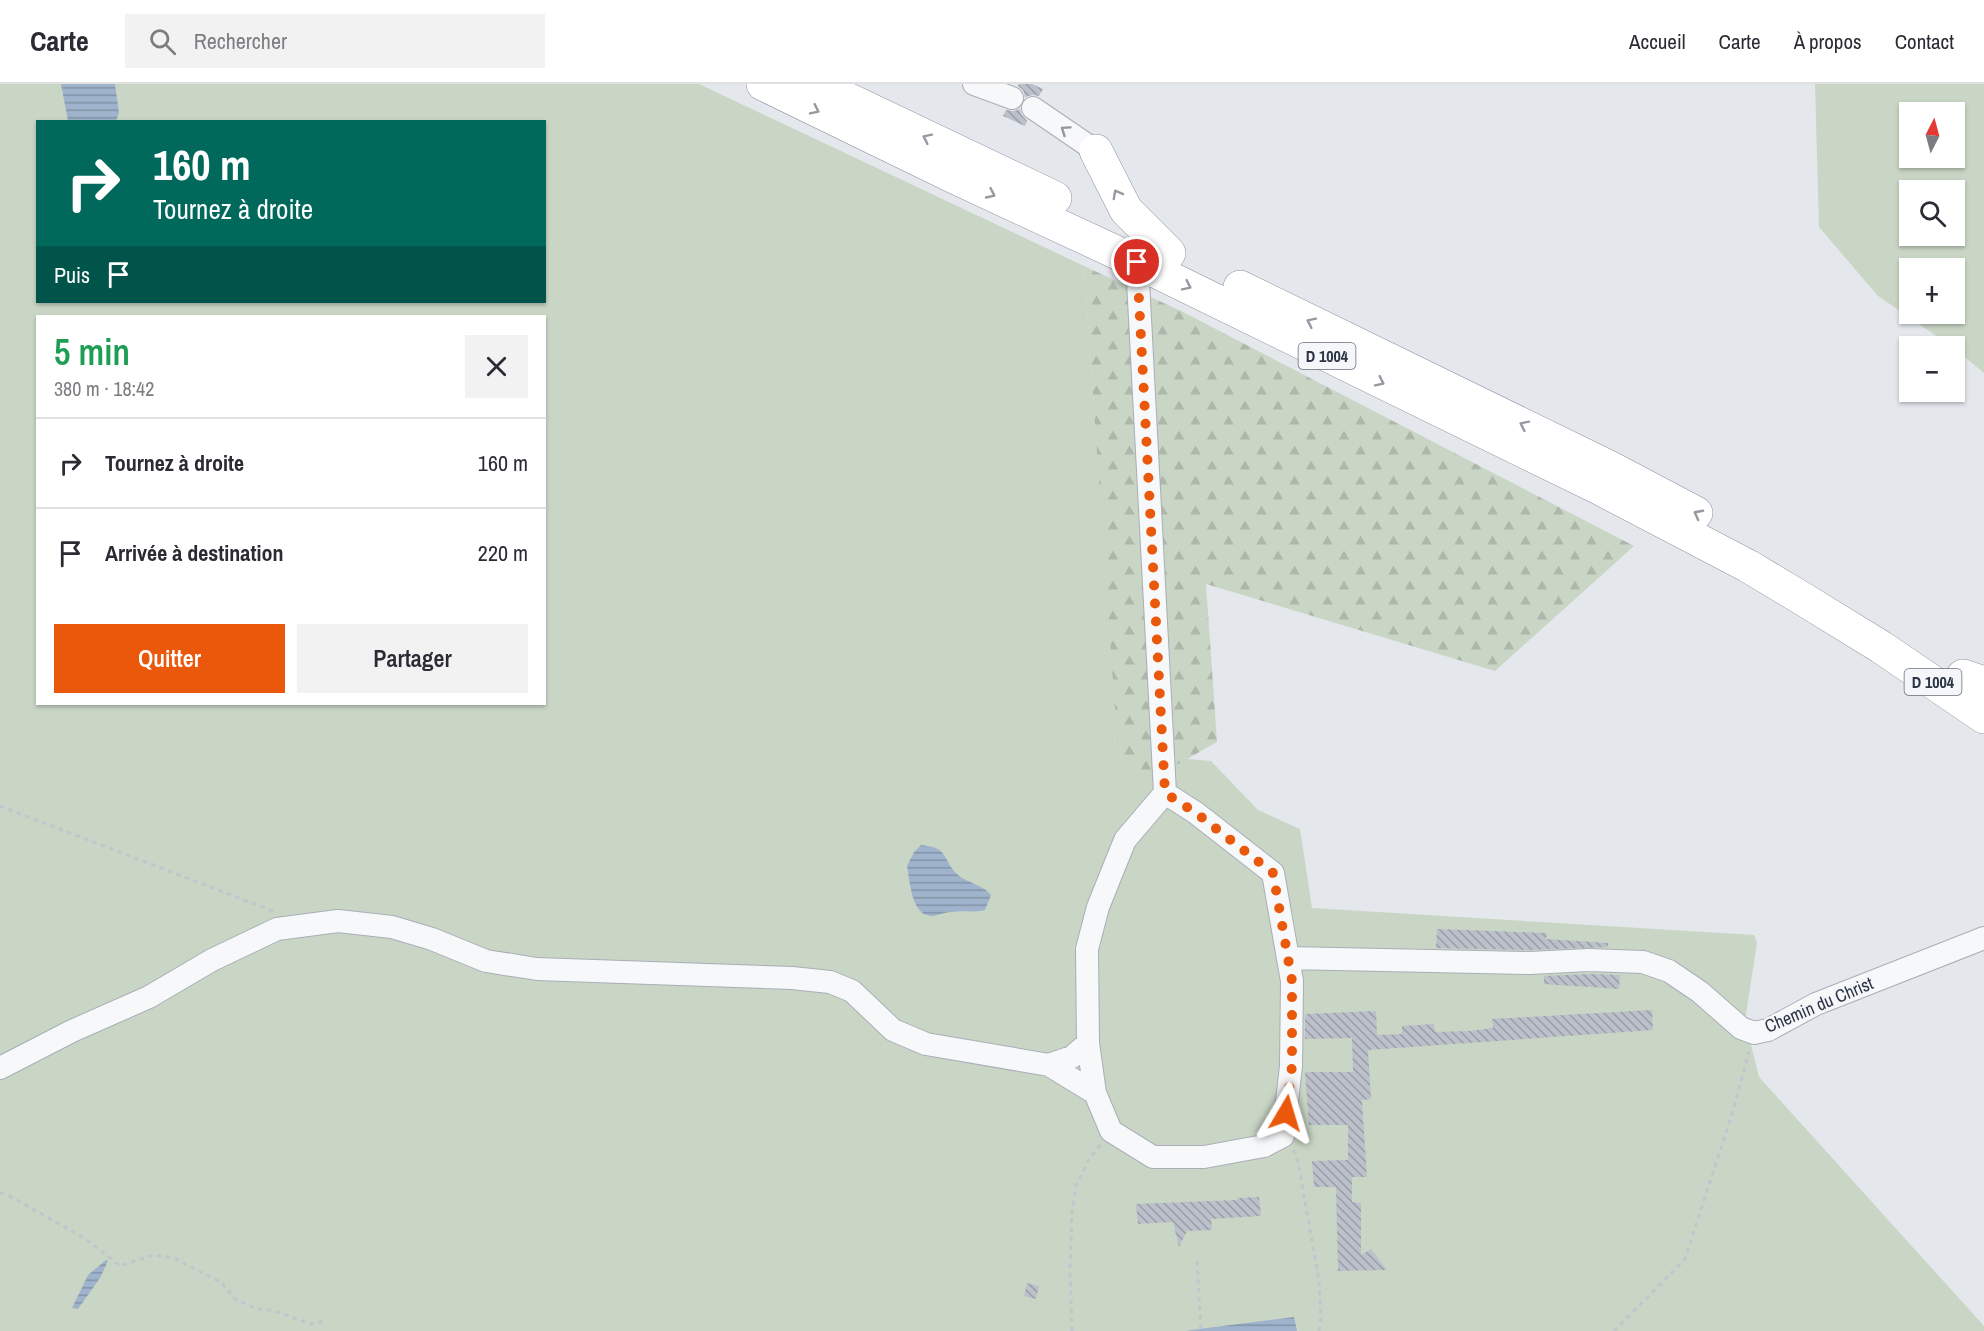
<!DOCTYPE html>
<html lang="fr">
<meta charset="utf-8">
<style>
body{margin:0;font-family:"Archivo Narrow",sans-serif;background:#f2f2f3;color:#2b2b33;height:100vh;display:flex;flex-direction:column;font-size:22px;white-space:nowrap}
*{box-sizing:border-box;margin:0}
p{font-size:20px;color:#7c7c81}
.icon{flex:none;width:33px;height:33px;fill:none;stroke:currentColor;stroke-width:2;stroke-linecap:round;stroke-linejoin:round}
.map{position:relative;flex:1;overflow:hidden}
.sheet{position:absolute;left:36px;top:231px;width:510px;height:390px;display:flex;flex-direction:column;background:#fff;border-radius:0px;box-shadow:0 2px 4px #0004}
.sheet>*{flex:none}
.hud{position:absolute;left:36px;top:36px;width:510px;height:183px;border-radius:0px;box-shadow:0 2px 4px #0004;background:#00695c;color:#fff;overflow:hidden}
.needle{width:39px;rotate:6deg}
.controls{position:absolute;left:1899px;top:18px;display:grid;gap:12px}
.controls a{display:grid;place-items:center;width:66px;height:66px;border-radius:0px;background:#fff;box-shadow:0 2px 4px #0004;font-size:30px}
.pin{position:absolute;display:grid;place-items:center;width:51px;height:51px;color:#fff;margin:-26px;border:3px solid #fff;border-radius:50%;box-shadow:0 2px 6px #0007}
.me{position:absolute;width:66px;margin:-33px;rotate:7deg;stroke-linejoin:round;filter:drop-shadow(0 0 4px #0008)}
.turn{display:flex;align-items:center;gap:21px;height:126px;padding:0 18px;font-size:27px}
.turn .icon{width:78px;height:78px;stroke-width:2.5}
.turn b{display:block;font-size:42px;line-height:51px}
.then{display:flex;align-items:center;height:57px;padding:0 18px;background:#0003;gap:12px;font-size:22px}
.round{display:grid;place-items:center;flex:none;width:63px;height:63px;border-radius:0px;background:#f2f2f3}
.headline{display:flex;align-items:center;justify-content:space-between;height:102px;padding:0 18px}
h1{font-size:36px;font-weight:600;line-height:45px;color:#1e9e55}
.primary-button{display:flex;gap:12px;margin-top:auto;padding:12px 18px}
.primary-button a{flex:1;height:69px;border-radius:0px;background:#ea580c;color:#fff;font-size:24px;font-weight:600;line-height:69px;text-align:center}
.primary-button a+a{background:#f2f2f3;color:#2b2b33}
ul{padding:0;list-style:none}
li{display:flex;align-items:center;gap:18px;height:90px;padding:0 18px;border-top:2px solid #e1e1e2}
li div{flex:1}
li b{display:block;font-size:22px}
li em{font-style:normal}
header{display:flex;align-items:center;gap:36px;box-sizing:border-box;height:84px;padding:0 30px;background:#fff;border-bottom:2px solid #e1e1e2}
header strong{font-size:28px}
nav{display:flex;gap:33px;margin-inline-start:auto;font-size:21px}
.search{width:420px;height:54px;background:#f2f2f3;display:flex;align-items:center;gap:15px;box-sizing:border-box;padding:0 21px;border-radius:0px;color:#7c7c81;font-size:22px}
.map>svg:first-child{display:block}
.grass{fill:#c9d6c5;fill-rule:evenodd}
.forest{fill:url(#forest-firs)}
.water{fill:url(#water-rules)}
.building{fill:url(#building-back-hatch)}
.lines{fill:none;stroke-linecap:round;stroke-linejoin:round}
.minor-casing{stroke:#a9aeb7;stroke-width:24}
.highway-casing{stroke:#8b94a3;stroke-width:34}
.path{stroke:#c2c5cb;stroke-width:3;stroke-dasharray:4.5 4.5;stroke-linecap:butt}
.minor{stroke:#f7f8fa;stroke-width:22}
.highway{stroke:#fff;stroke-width:33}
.oneway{stroke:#959aa2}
.oneway2{stroke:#9196a0}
.route{stroke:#ea580c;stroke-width:10;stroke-dasharray:0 18}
.labels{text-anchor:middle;stroke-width:5;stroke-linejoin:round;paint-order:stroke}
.shield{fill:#f4f6f9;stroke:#676e7b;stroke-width:1.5}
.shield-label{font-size:16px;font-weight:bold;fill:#2b3445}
.street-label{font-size:18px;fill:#2b3445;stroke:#f4f6f9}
</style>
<header>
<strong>Carte</strong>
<div class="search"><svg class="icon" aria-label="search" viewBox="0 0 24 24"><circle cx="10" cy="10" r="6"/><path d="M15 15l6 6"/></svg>Rechercher</div>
<nav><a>Accueil</a><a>Carte</a><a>À propos</a><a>Contact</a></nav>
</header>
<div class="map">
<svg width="1984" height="1247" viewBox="0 0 1984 1247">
<defs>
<pattern id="forest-firs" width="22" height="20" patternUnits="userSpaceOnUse" patternTransform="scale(1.5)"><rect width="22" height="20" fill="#c9d6c5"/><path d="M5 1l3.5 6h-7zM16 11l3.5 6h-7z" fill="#adb8ab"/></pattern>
<pattern id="water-rules" width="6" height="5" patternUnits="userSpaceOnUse" patternTransform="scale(1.5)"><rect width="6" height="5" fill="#9fb4cc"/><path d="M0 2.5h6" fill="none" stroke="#8293a7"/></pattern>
<pattern id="building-back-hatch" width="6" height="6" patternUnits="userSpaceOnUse" patternTransform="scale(1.5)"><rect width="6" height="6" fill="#bbc0ca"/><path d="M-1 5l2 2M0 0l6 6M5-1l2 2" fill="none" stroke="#989da6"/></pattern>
</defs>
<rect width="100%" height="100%" fill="#e4e7ec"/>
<path class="grass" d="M0 0H699L1084 182 1119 669 1211 677 1258 726 1300 745 1312 824 1754 851 1757 859 1745 937 1759 993 1984 1242V1247H0ZM38 38H544V218H38ZM38 232H544V620H38Z
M1815 0H1984V289L1955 265 1954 262H1951L1878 212 1819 143ZM1910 28H1954V74H1910ZM1910 106H1954V152H1910ZM1910 184H1954V230H1910Z"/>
<path class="forest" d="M1084 182 1183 228 1634 462 1495 587 1206 500 1217 658 1150 696 1118 669Z"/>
<path class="water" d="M61 0H115L119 29 116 37H68Z
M921 761C926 762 931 762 936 764 946 769 947 779 954 787 964 799 981 799 991 811L985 826C974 829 963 826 951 828 945 828 939 831 933 832 911 833 910 797 907 782L914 768Z
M106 1176 108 1177 100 1194 78 1225 72 1224 88 1191Z
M1294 1233 1297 1247H1186L1191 1246Z"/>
<path class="building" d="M1019 0H1032L1043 5 1039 12 1033 11 1025 13 1023 6 1018 2Z
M1020 25 1021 30 1027 37 1025 42 1003 32 1006 26 1014 27Z
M1437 845 1547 849 1546 855 1608 859V863L1530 866 1436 864Z
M1589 890 1620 891 1619 905 1544 900V892Z
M1652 926 1653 946 1368 966 1371 1015 1362 1016 1367 1093H1352V1118L1361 1119V1171L1371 1165 1387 1186 1335 1187 1338 1186 1336 1103H1314L1312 1077 1348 1076V1041H1309L1305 988H1353L1352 954 1305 955V930L1376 927 1377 951 1402 950V942L1434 940 1435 948 1470 947 1493 944 1492 935Z
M1259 1113 1261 1132 1211 1135 1212 1146 1187 1147 1179 1163 1173 1138 1138 1140 1136 1120 1237 1116 1238 1114Z
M1027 1199 1039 1202 1036 1215 1024 1212Z"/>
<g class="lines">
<g class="minor-casing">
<path id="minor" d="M974 0 1012 14
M1033 24 1096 67
M1137 178 1165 709 1125 756 1098 823 1087 865 1088 959 1095 1009 1111 1047 1153 1073H1204L1264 1062 1283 1052 1291 982 1292 897 1273 789 1196 729 1165 709
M1288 874 1530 879 1589 876 1643 878 1669 887 1700 908 1741 944 1754 949 1768 946 1816 920 1984 854
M1049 981 1095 1009
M0 984 72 947 149 913 212 876 277 845 338 837 392 843 432 855 486 877 537 885 792 894 830 898 852 907 893 946 926 960 1049 981 1072 973 1088 959"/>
</g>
<g class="highway-casing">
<path id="highway" d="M763 0 952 92 1137 178 1599 404 1748 482 1803 515 1881 563 1984 633
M816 0 1055 114
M1096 67 1126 126 1169 169
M1240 203 1611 384 1696 429
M1963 592 1984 599"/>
</g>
<path class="path" d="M0 722 273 827
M1293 1066 1297 1072 1319 1197 1321 1234 1319 1247
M0 1109 8 1111 86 1155 120 1182 153 1171 174 1174 222 1199 235 1215 257 1225 275 1227 310 1240 325 1237
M1197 1177 1201 1247
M1072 1247 1070 1188 1072 1127 1076 1102 1089 1075 1101 1060
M1614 1247 1685 1175 1732 1030 1749 968"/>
<use href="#minor" class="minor"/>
<use href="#highway" class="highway"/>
</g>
<defs><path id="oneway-chevron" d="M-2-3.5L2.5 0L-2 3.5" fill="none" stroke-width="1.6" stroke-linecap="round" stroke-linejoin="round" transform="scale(1.5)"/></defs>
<g class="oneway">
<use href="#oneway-chevron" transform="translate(815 26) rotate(26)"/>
<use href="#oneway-chevron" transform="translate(927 54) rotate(-154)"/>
<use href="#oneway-chevron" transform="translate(991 110) rotate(25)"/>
<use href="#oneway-chevron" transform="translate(1117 110) rotate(-118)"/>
<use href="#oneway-chevron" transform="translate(1187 202) rotate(26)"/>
<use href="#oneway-chevron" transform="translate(1311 238) rotate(-154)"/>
<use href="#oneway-chevron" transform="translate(1380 298) rotate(26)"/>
<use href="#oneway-chevron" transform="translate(1524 341) rotate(-154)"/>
<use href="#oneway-chevron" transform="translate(1698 430) rotate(-152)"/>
</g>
<use class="oneway2" href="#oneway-chevron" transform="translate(1065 46) rotate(-146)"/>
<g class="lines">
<path class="route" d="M1137 178 1165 709 1196 729 1273 789 1292 897V982L1286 1029"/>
</g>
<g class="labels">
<g class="shield">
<rect x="1298.5" y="259" width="57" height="26" rx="4.5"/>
<rect x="1904.5" y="585" width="57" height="26" rx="4.5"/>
</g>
<g class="shield-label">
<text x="1327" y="278">D 1004</text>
<text x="1933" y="604">D 1004</text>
</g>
<g class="street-label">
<text transform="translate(1819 921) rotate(-23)" y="6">Chemin du Christ</text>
</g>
</g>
</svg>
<div class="controls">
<a><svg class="needle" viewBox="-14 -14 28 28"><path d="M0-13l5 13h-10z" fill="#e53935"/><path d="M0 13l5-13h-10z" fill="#7c7c81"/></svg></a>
<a><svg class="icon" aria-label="search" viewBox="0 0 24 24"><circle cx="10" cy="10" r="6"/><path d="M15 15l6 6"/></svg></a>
<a>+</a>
<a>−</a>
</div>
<div class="pin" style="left:1137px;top:178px;background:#d93025"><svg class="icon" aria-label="arrive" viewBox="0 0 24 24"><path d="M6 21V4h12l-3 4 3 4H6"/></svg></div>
<svg class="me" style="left:1286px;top:1029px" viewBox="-20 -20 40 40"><path d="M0-17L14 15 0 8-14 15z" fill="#ea580c" stroke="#fff" stroke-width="4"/></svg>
<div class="hud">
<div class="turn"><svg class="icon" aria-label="right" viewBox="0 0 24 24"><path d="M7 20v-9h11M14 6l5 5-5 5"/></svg><div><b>160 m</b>Tournez à droite</div></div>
<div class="then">Puis<svg class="icon" aria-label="arrive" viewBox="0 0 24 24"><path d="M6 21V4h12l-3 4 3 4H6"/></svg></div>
</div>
<section class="sheet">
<div class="headline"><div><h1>5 min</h1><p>380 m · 18:42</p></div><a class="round"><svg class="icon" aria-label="close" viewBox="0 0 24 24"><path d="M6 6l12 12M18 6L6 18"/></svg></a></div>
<ul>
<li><svg class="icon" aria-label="right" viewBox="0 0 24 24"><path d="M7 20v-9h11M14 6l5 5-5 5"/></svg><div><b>Tournez à droite</b></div><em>160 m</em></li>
<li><svg class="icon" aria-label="arrive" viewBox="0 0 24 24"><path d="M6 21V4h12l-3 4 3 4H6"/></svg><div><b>Arrivée à destination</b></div><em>220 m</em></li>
</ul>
<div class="primary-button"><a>Quitter</a><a>Partager</a></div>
</section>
</div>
